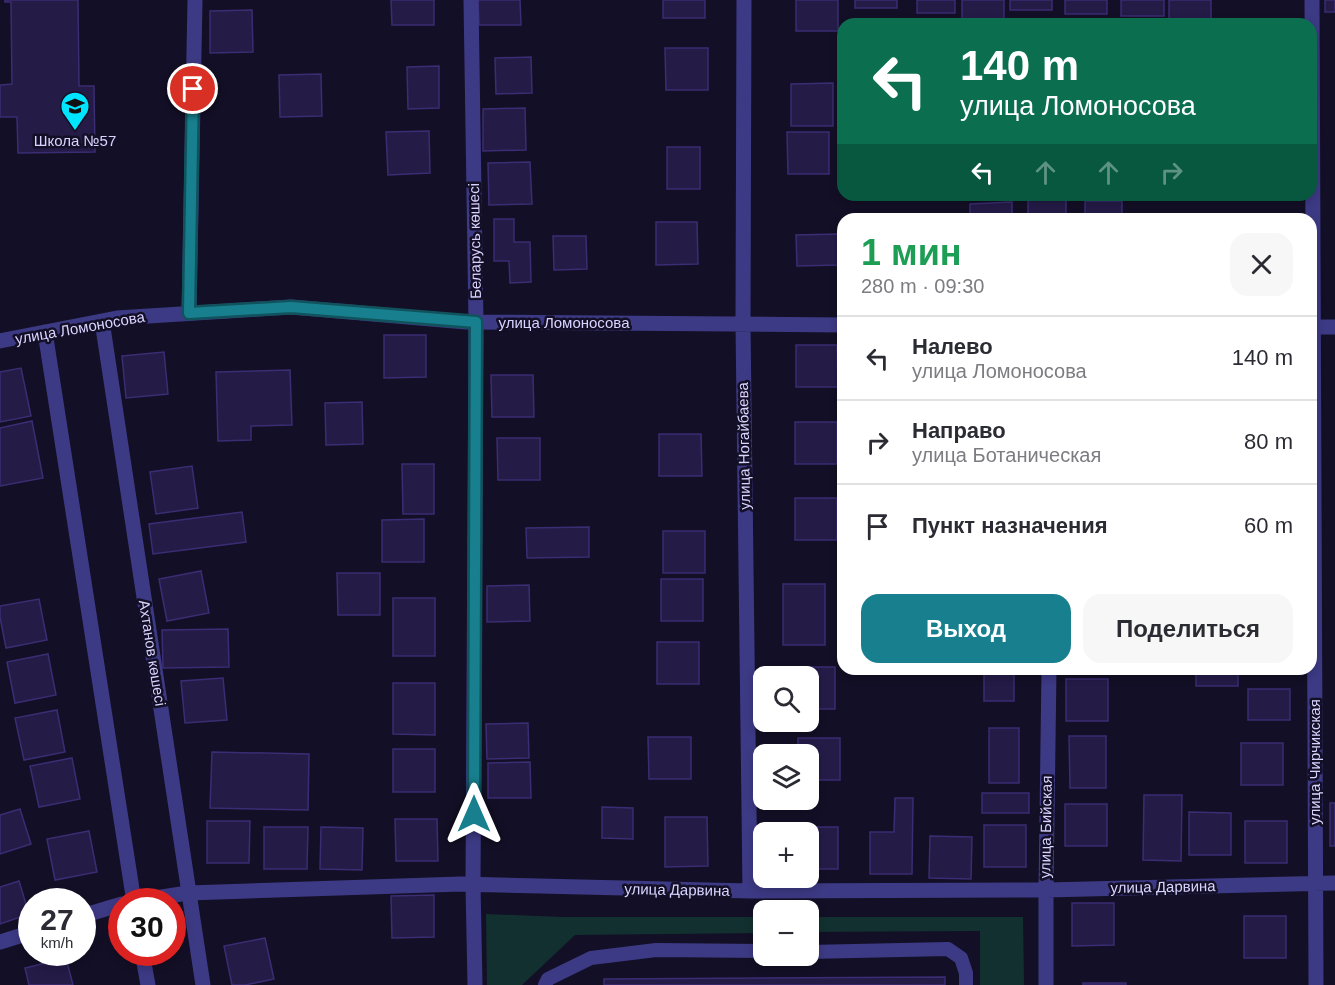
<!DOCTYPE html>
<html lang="ru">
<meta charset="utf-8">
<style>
body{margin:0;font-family:Helvetica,sans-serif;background:#f7f7f7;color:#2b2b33;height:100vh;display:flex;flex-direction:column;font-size:22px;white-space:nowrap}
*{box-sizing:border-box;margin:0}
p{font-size:20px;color:#7c7c81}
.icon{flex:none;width:33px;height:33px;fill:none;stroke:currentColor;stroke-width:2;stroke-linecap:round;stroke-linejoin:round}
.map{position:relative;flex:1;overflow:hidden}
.side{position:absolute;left:837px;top:213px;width:480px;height:462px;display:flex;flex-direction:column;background:#fff;border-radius:18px;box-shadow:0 3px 9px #0003}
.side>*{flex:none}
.banner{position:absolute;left:837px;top:18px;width:480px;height:183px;border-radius:18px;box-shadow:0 3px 9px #0003;background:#0b6e4f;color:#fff;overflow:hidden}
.tools{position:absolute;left:753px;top:666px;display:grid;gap:12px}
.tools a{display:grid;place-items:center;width:66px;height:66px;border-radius:12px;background:#fff;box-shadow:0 3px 9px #0003;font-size:30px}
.speed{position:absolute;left:18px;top:888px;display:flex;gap:12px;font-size:30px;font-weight:700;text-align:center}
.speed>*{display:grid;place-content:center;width:78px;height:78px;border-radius:50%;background:#fff;box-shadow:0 3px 9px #0003;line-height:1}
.speed small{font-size:15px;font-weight:400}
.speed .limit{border:9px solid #d22;background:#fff;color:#111}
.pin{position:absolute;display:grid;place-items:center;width:51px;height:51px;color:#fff;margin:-26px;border:3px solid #fff;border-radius:50%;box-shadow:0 2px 6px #0007}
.me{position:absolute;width:66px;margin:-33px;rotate:0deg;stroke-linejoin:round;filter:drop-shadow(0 0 4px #0008)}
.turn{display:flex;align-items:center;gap:21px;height:126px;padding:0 24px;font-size:27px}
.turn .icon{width:78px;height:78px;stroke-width:2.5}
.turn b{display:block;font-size:42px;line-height:51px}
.lanes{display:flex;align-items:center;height:57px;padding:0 24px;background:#0003;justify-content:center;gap:30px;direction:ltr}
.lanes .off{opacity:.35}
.round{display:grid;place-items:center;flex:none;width:63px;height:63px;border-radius:18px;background:#f7f7f7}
.summary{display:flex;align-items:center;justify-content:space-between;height:102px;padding:0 24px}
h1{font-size:36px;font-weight:700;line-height:45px;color:#1e9e55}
.action{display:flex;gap:12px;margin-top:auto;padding:12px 24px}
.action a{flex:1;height:69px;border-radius:18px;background:#187f8f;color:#fff;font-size:24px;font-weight:700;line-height:69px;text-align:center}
.action a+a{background:#f7f7f7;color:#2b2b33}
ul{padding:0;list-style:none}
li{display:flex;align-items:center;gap:18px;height:84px;padding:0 24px;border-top:2px solid #e1e1e2}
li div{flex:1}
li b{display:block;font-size:22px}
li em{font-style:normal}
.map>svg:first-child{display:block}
.green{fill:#12302f}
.building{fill:#241b47;stroke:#3b2d73;stroke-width:1.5}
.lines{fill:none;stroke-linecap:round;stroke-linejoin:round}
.lane{stroke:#3d3a85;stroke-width:14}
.street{stroke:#3d3a85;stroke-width:15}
.route-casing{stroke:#10535d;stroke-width:15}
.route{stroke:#187f8f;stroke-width:10}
.labels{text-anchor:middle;stroke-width:5;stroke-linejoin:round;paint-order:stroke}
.poi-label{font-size:15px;fill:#d9d4ff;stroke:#130f26}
.street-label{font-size:15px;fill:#d9d4ff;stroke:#130f26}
</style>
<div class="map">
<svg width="1335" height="985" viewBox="0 0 1335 985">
<rect width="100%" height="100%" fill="#130f26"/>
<path class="green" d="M486 914 563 917H763V933L575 935 522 985H487Z
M809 917H1023L1024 985H980V931L809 932Z"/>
<path class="building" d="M5 0H78L79 86H94L95 152 18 153 17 117H0V85L12 84 11 2H5Z
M391 0H434V25H392Z
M478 0H520L521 25H479Z
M663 0H705V18H663Z
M796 0H838V31H796Z
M855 0H897V8H855Z
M917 0H955V13H917Z
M962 0H1004V24H962Z
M1010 0H1052V10H1010Z
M1065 0H1107V14H1065Z
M1121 0H1164V16H1121Z
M1169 0H1211V24H1169Z
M1325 0H1335V12H1325Z
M252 10 253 52 210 53V11Z
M665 48H708V90H666Z
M531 57 532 93 496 94 495 58Z
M439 66V108L408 109 407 67Z
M321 74 322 116 280 117 279 75Z
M833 83V126H791V84Z
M525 108 526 150 483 151V109Z
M429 131 430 173 388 175 386 132Z
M787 132H829V174H788Z
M667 147H700V189H667Z
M530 162 532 204 489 205 488 163Z
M919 195H961V199L919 198Z
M1028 195 1066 196V219H1028Z
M1085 201H1122V219H1085Z
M1012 202V219H970V204Z
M494 219H514V242H530L531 282 510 283 509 261H494Z
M656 222H697L698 264 656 265Z
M838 234 839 265 797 266 796 235Z
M553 236H586L587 269 554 270Z
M384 335H426V377L384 378Z
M796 345H837L838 387H796Z
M164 352 168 394 126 398 122 356Z
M21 368 31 416 0 422V372Z
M290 370 292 425 251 426V440L218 441 216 372Z
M491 375H533L534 417H492Z
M362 402 363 444 326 445 325 403Z
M32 421 43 478 0 486V428Z
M795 422H837V464H795Z
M659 434H701L702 476H659Z
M497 438H540V480H498Z
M402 464H434V514H403Z
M192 466 198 508 156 514 150 472Z
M795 498H837V540H795Z
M242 512 246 542 153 554 149 524Z
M424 519V562H382V520Z
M589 527V557L527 558 526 528Z
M663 531H705V573H663Z
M201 571 209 613 167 621 159 579Z
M337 573H380V615H338Z
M661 579H703V621H661Z
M783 584H825V645H783Z
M529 585 530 621 487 622V586Z
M393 598H435V656H393Z
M39 599 47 640 6 648 0 617V606Z
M228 629 229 667 163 668 162 630Z
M657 642H699V684H657Z
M48 654 56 695 15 703 7 662Z
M793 667H835V709H808V676H793Z
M984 669H1014V701H984Z
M1196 669H1238V686H1196Z
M223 678 227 720 185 723 181 681Z
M1066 679H1108V721H1066Z
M393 683H435V735L393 734Z
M1248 689H1290V720H1248Z
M57 710 65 752 24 760 15 718Z
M528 723 529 758 487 759 486 724Z
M989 728H1019V783H989Z
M1069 736H1106V788H1070Z
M648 737H691V779H649Z
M798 738H840V780H808V754H798Z
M1241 743H1283V785H1241Z
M393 749H435V792H393Z
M212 752 309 754 308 810 210 808Z
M72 758 80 799 39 807 30 766Z
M530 762 531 798H488V763Z
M982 793H1029V813H982Z
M1144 795H1182L1181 861 1143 860Z
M895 798H913L912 874H870V832H894Z
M1330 803H1335V846H1330Z
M1065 804H1107V846H1065Z
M602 807 633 808V839L602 838Z
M20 809 31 844 0 854V815Z
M1189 812 1231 813V855H1189Z
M665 817H707L708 866 665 867Z
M395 819H437L438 861H396Z
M207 821H250L249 863H207Z
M1245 821H1287V863H1245Z
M984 825H1026V867H984Z
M264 827H308L307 869H264Z
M321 827 363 828 362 870 320 869Z
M796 827H838V869H808V832H796Z
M89 831 97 872 55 880 47 839Z
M930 836 972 837 971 879 929 878Z
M19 881 29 914 0 924V887Z
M434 895V937L392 938 391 896Z
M1072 903H1114V945L1072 946Z
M1244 916H1286V958H1244Z
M265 938 274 979 245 985H232L224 946Z
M66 958 73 985H29L25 968Z
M945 977V985H604V979Z
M1083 983H1126V985H1083Z"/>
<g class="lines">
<path class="lane" d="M808 952 948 949 961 958 966 973V985
M545 985 548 979 591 958 656 950 764 951"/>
<path class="street" d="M471 0 476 322 473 885 475 985
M744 0 743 324 750 891
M1312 0 1316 985
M189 313 195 0
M102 321 203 985
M1311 327H1335
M45 332 134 902
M0 341 117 318 291 307 466 322 843 325
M128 902 188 893 461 884 750 891 1046 890 1335 883
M82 916 122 904
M0 942 32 932
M142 952 148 985
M1046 985V890L1049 669"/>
</g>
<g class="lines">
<g class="route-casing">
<path id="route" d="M193 89 189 313 291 307 476 322 474 814"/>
</g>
<use href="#route" class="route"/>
</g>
<defs>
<g id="school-pin" transform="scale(1.5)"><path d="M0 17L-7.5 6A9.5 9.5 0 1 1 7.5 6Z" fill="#00e5ff" stroke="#130f26"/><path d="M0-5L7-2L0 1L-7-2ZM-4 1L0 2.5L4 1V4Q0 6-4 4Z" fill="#111"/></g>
</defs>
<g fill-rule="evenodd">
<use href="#school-pin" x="75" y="106"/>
</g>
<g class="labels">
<g class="poi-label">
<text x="75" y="146">Школа №57</text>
</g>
<g class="street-label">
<text transform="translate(475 241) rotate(-91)" y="5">Беларусь көшесі</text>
<text x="564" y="328">улица Ломоносова</text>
<text transform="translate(80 328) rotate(-10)" y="5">улица Ломоносова</text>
<text transform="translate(744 446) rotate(-91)" y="5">улица Ногайбаева</text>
<text transform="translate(152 653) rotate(81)" y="5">Ахтанов көшесі</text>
<text transform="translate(1315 762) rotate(-90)" y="5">улица Чирчикская</text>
<text transform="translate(1046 827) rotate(-89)" y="5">улица Бийская</text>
<text transform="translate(1163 887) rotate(-1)" y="5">улица Дарвина</text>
<text transform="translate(677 890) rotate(1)" y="5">улица Дарвина</text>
</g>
</g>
</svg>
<div class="tools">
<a><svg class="icon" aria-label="search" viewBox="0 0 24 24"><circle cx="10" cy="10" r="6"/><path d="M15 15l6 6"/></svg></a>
<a><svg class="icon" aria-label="layers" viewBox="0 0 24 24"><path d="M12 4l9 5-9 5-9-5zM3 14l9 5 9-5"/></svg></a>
<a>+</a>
<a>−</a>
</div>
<div class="speed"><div>27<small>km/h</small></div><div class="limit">30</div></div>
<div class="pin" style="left:193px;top:89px;background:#d93025"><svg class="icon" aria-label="arrive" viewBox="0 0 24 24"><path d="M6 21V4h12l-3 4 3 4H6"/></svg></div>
<svg class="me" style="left:474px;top:814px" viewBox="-20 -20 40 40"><path d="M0-17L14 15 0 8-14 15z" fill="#187f8f" stroke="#fff" stroke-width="4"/></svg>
<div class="banner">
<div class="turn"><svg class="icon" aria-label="left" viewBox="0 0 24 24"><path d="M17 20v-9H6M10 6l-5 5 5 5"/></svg><div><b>140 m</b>улица Ломоносова</div></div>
<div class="lanes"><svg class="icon" aria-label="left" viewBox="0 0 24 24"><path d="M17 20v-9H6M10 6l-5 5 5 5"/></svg><svg class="icon off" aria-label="ahead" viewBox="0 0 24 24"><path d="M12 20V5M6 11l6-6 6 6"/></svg><svg class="icon off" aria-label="ahead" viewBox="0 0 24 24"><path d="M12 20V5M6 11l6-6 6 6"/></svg><svg class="icon off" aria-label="right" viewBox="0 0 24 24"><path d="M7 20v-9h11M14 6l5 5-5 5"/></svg></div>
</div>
<section class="side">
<div class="summary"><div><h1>1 мин</h1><p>280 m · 09:30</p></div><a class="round"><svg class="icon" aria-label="close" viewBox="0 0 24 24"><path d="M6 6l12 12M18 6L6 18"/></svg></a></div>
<ul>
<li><svg class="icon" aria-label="left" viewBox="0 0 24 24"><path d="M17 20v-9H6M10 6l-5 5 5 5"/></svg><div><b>Налево</b><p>улица Ломоносова</p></div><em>140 m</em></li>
<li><svg class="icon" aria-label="right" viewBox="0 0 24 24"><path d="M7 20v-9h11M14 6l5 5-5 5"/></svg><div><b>Направо</b><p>улица Ботаническая</p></div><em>80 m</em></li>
<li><svg class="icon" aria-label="arrive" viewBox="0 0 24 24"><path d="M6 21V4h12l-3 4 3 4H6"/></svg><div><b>Пункт назначения</b></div><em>60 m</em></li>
</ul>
<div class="action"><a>Выход</a><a>Поделиться</a></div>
</section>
</div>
